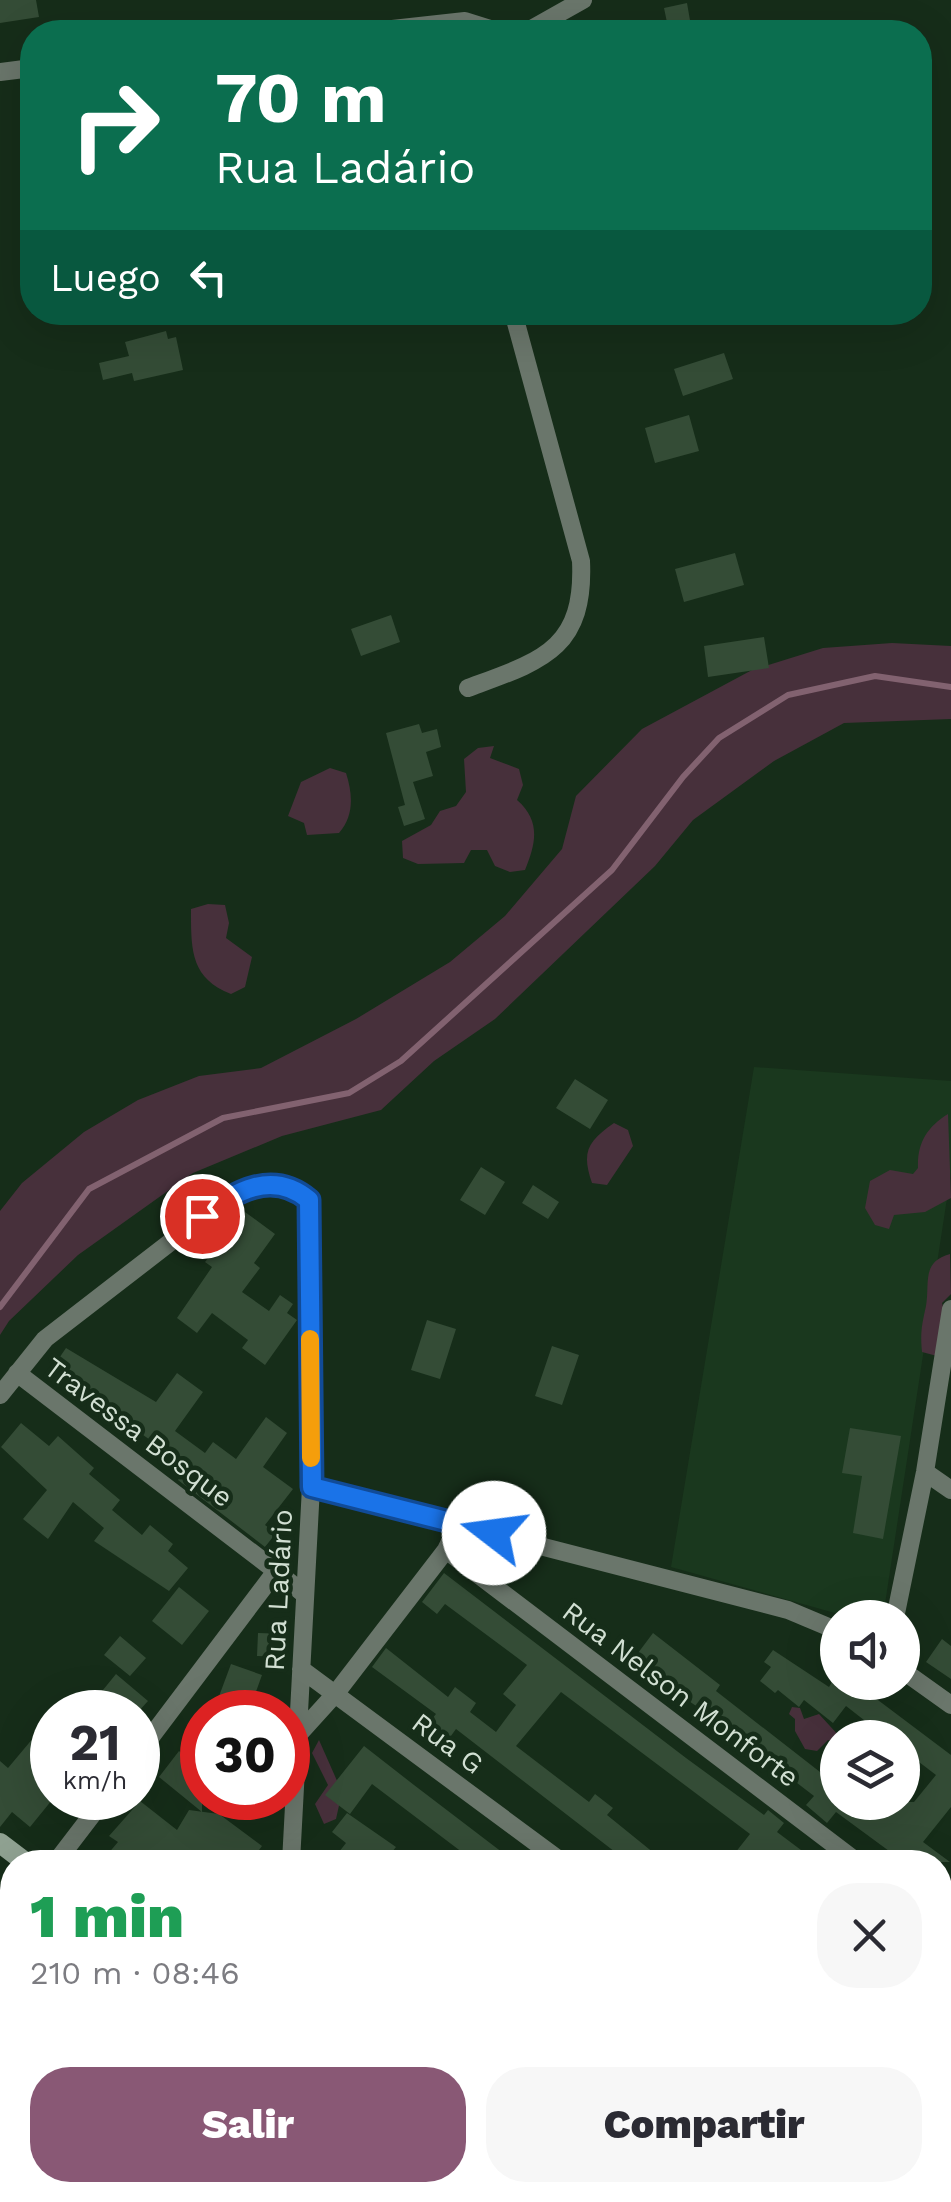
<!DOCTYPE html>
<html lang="es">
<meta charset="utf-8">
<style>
body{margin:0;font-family:"Work Sans",sans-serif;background:#f7f7f7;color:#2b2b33;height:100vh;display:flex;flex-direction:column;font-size:38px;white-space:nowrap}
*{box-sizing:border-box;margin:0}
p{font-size:32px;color:#7c7c81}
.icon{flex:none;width:55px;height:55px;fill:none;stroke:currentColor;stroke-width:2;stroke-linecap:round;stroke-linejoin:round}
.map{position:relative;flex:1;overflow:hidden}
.drawer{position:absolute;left:0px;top:1850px;width:952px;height:352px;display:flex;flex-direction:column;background:#fff;border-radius:40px 40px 0 0;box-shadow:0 10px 40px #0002}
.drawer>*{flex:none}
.top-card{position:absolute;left:20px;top:20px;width:912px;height:305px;border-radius:40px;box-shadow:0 10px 40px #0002;background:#0b6e4f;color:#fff;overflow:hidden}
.controls{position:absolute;left:820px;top:1600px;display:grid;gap:20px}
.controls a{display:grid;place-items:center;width:100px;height:100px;border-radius:50%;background:#fff;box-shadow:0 10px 40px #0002;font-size:50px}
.speed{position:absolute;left:30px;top:1690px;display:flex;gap:20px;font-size:50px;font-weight:700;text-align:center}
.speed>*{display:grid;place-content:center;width:130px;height:130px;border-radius:50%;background:#fff;box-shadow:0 10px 40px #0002;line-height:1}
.speed small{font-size:25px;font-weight:400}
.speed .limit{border:15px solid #d22;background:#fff;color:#111}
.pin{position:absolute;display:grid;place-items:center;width:85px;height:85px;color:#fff;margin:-42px;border:5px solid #fff;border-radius:50%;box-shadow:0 2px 10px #0007}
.me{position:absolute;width:110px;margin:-55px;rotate:285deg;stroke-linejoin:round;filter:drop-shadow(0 0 8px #0008)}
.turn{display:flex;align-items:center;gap:35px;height:210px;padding:0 30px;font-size:45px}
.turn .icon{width:130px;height:130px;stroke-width:2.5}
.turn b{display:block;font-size:70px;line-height:85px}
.then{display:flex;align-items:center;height:95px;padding:0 30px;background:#0003;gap:20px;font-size:38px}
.round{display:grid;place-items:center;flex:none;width:105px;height:105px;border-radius:40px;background:#f7f7f7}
.head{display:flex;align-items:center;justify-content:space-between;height:170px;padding:0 30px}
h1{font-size:60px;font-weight:800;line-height:75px;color:#1e9e55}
.action{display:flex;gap:20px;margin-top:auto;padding:20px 30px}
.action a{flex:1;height:115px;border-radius:40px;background:#895875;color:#fff;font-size:40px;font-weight:800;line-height:115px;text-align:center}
.action a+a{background:#f7f7f7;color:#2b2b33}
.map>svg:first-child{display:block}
.built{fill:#1a381e}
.green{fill:#47303b}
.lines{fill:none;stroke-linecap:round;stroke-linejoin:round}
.stream{stroke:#826270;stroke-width:6}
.building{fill:#344c36}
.street{stroke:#6a766b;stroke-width:18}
.secondary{stroke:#90a292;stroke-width:20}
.route-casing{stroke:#114b97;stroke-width:25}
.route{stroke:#1a73e8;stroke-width:18}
.slow{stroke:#f59e0b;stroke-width:18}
.labels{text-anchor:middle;stroke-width:9;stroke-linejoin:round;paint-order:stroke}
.street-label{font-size:28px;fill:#d1dfd2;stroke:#162d19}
</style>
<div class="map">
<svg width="951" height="2202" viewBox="0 0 951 2202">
<rect width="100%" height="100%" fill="#162d19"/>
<path class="built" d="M754 1067 951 1081V1172L883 1617H849L671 1567Z"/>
<path class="green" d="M892 643 951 646V719L844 723 774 761 693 820 655 866 495 1019 434 1061 381 1110 282 1136 193 1173 78 1255 9 1321 0 1335V1211L22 1183 84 1132 138 1100 199 1076 261 1068 356 1019 450 962 505 916 562 849 576 796 642 729 752 670 823 648Z
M494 746 490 758 519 769 523 785 517 800C541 821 536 843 525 870L510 872 495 866 487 850H471L464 863 418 864 403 858 402 841 431 825 440 811 456 806 466 792 464 759 478 748Z
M330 768 346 773C353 795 354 816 339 833L307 835 304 823 288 816 301 782Z
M208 904 225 905 229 923 226 938 252 957 245 987 231 994C190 978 191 949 191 909Z
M948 1114 951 1198 925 1212 894 1215 889 1229 875 1225 865 1208 870 1181 890 1170 913 1174 918 1168C917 1143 927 1127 948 1114Z
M614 1123 628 1130 633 1146 607 1185 592 1183C581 1152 588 1141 614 1123Z
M950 1254 951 1294 942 1303 946 1318 937 1356 922 1352C920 1333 922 1324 926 1306 930 1283 921 1262 950 1254Z
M792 1707 800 1708 804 1719 819 1714 840 1737 837 1743 828 1740 817 1751 805 1749 795 1731V1719L789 1714Z
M319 1740 342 1792 336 1819 324 1824 315 1804 328 1785 312 1753Z"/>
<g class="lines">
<path class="stream" d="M0 1307 89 1189 223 1118 349 1093 401 1061 612 870 683 777 719 738 788 695 875 676 951 687"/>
</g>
<path class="building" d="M0 0H36L39 17 0 23Z
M687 3 692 32H669L664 8Z
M166 331 168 339 176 337 183 370 134 381 132 373 103 380 99 363 129 356 125 342Z
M724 353 733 379 683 396 674 369Z
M689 415 699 451 655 463 645 428Z
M735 553 744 585 684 602 675 569Z
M391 615 400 642 361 656 351 629Z
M764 637 769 668 708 677 704 646Z
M419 724 422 733 437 729 441 747 426 752 433 776 413 782 425 819 404 826 398 807 405 805 386 733Z
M575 1079 608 1100 590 1129 556 1108Z
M481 1167 505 1182 485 1215 460 1200Z
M533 1185 559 1202 548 1219 522 1203Z
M245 1212 275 1234 254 1263 260 1268 242 1292 269 1311 280 1295 293 1304 287 1313 297 1320 265 1365 242 1348 248 1340 212 1313 197 1333 177 1318 212 1267 205 1262Z
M427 1320 456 1329 440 1379 411 1370Z
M552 1346 579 1355 562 1405 535 1396Z
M66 1348 156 1402 177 1373 203 1392 175 1431 205 1453 213 1442 236 1459 266 1417 287 1433 263 1467 293 1489 265 1525 276 1533 265 1547 178 1480 187 1466 51 1370Z
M21 1423 49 1446 58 1436 94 1468 89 1474 120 1500 112 1510 142 1535 150 1525 173 1544 168 1551 188 1568 169 1591 94 1541 104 1528 73 1502 48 1539 23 1519 47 1490 1 1447Z
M850 1428 901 1436 883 1539 853 1533 862 1476 842 1473Z
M444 1573 686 1758 764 1815 768 1810 784 1823 777 1832 817 1862H779L762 1850 753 1862H747L735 1853 750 1834 561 1692 516 1746 589 1802 595 1794 613 1808 607 1815 665 1862H628L456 1729 448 1740 427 1725 436 1714 372 1667 386 1648 448 1697 455 1687 476 1703 470 1712 496 1732 516 1705 503 1694 527 1665 445 1604 437 1614 422 1602Z
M179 1587 209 1611 182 1645 152 1621Z
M258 1633 287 1634 286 1657 257 1656Z
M653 1633 720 1685 716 1691 838 1786V1802H914L936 1775 902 1749V1738H887L846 1706 833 1723 804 1700 799 1707 778 1690 775 1693 760 1681 771 1667 764 1662 773 1650 829 1687 832 1682H854L951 1755V1807L923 1842 950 1862H904L836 1812 827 1823 806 1805 814 1796 702 1710 680 1695 676 1701 656 1686 659 1680 639 1665 645 1658 638 1653Z
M120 1636 146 1658 130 1676 104 1655Z
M942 1639 951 1646V1679L926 1662Z
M231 1664 262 1675 249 1711 218 1699Z
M116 1674 148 1701 138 1712H107L94 1701Z
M34 1737 52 1752V1800L30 1827 12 1812 0 1827V1761L8 1768Z
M202 1740V1812L159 1777 179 1751 188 1759Z
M364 1746 414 1785 515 1862H475L372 1784 350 1814 325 1795Z
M140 1801 177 1830 189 1810 219 1814 262 1846 250 1862H101L118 1842 109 1836Z
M347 1813 396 1847 384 1862H331L346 1843 332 1832Z"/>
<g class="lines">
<path class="street" d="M365 32 465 21 500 32
M526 32 583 0
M0 72 32 68
M468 688C541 661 585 650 581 561L513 312
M17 1373 276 1571
M0 1395 45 1339 234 1193C261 1184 286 1180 309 1199L311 1487 291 1862
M925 1472 951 1490
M311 1487 788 1610 838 1631
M459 1523 446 1550 857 1862
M895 1618 925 1472 951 1309
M301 1669 562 1862
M902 1670 951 1705
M298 1735 336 1693 446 1550
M138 1754 276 1571 304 1594
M56 1862 105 1798
M940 1909 951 1895
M940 1926 951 1935
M0 1937 12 1920
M940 2149 951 2158
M697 2190 712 2202
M239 2202 247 2190
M728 2202 737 2190"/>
<path class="secondary" d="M0 1843 25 1862
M430 2190 445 2202"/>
</g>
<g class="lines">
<g class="route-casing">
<path id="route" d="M202 1216C234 1192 272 1169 309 1200L312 1487 494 1533"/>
</g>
<use href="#route" class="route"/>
<path class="slow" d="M310 1339 311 1458"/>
</g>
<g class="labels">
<g class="street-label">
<text transform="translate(139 1432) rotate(37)" y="10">Travessa Bosque</text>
<text transform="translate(278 1590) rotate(-87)" y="10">Rua Ladário</text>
<text transform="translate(681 1694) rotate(37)" y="10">Rua Nelson Monforte</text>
<text transform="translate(448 1743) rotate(37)" y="10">Rua G</text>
</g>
</g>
</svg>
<div class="controls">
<a><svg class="icon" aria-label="sound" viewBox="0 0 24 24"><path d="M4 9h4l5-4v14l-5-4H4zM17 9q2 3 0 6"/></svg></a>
<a><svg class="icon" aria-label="layers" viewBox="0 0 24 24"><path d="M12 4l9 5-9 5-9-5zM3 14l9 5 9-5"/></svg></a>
</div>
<div class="speed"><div>21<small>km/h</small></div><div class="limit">30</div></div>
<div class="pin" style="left:202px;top:1216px;background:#d93025"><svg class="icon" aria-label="arrive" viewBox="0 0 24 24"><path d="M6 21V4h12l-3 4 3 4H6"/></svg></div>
<svg class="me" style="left:494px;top:1533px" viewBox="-20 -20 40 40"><circle r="19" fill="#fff"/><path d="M0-13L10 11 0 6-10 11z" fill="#1a73e8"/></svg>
<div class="top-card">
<div class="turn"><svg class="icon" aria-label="right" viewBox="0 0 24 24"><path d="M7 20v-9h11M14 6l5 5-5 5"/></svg><div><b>70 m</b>Rua Ladário</div></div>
<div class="then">Luego<svg class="icon" aria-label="left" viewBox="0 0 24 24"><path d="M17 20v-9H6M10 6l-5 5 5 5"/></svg></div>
</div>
<section class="drawer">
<div class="head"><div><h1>1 min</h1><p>210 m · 08:46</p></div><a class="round"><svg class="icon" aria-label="close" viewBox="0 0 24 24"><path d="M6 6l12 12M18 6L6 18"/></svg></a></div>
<div class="action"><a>Salir</a><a>Compartir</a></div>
</section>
</div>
